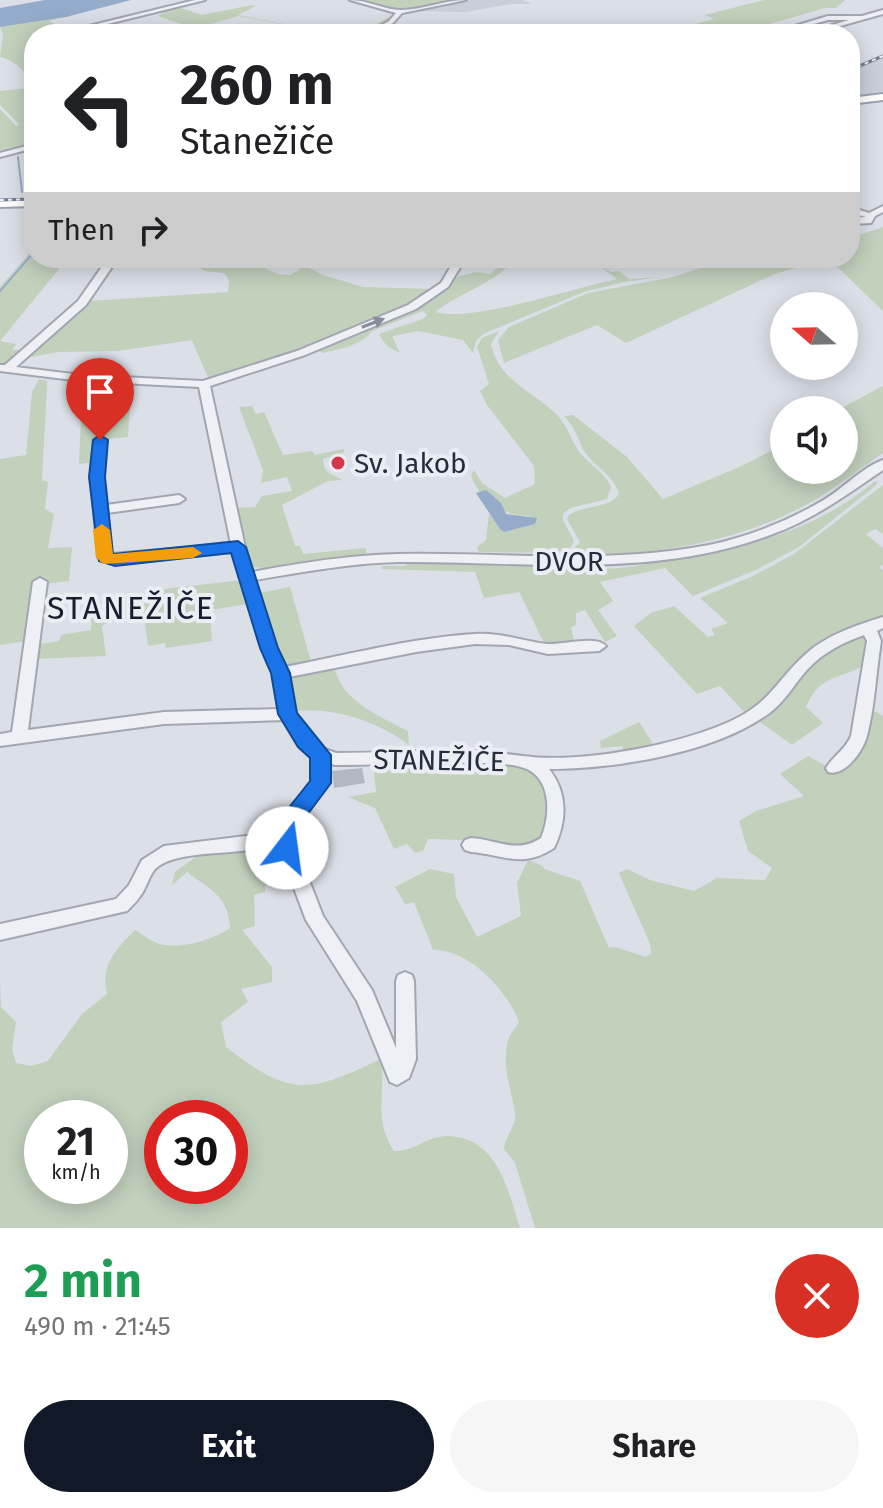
<!DOCTYPE html>
<meta charset="utf-8">
<style>
body{margin:0;font-family:"Fira Sans",sans-serif;background:#f6f6f6;color:#202124;height:100vh;display:flex;flex-direction:column;font-size:30px;white-space:nowrap}
*{box-sizing:border-box;margin:0}
p{font-size:26px;color:#757577}
.icon{flex:none;width:44px;height:44px;fill:none;stroke:currentColor;stroke-width:2;stroke-linecap:round;stroke-linejoin:round}
.map{position:relative;height:1228px;overflow:hidden}
.panel{display:flex;flex-direction:column;background:#fff;flex:1}
.panel>*{flex:none}
.top-card{position:absolute;left:24px;top:24px;width:836px;height:244px;border-radius:32px;box-shadow:0 4px 20px #0003;background:#fff;color:#202124;overflow:hidden}
.needle{width:52px;rotate:290deg}
.controls{position:absolute;left:770px;top:292px;display:grid;gap:16px}
.controls a{display:grid;place-items:center;width:88px;height:88px;border-radius:50%;background:#fff;box-shadow:0 4px 20px #0003;font-size:40px}
.speed{position:absolute;left:24px;top:1100px;display:flex;gap:16px;font-size:40px;font-weight:700;text-align:center}
.speed>*{display:grid;place-content:center;width:104px;height:104px;border-radius:50%;background:#fff;box-shadow:0 4px 20px #0003;line-height:1}
.speed small{font-size:20px;font-weight:400}
.speed .limit{border:12px solid #d22;background:#fff;color:#111}
.pin{position:absolute;display:grid;place-items:center;width:68px;height:68px;color:#fff;margin:-82px -34px;border-radius:50% 50% 50% 0;rotate:-45deg;box-shadow:0 0 8px #0007}
.pin .icon{rotate:45deg}
.me{position:absolute;width:88px;margin:-44px;rotate:15deg;stroke-linejoin:round;filter:drop-shadow(0 0 6px #0008)}
.turn{display:flex;align-items:center;gap:28px;height:168px;padding:0 24px;font-size:36px}
.turn .icon{width:104px;height:104px;stroke-width:2.5}
.turn b{display:block;font-size:56px;line-height:68px}
.then{display:flex;align-items:center;height:76px;padding:0 24px;background:#0003;gap:16px;font-size:30px}
.round{display:grid;place-items:center;flex:none;width:84px;height:84px;border-radius:42px;background:#f6f6f6}
.head{display:flex;align-items:center;justify-content:space-between;height:136px;padding:0 24px}
h1{font-size:48px;font-weight:700;line-height:60px;color:#1e9e55}
.primary-button{display:flex;gap:16px;margin-top:auto;padding:16px 24px}
.primary-button a{flex:1;height:92px;border-radius:48px;background:#111827;color:#fff;font-size:32px;font-weight:700;line-height:92px;text-align:center}
.primary-button a+a{background:#f6f6f6;color:#202124}
.map>svg:first-child{display:block}
.built{fill:#c9ced9}
.green{fill:#c1d1bc;fill-rule:evenodd}
.water{fill:#94acc9}
.lines{fill:none;stroke-linecap:round;stroke-linejoin:round}
.stream{stroke:#94acc9;stroke-width:2}
.building{fill:#b2b8c3}
.minor-casing{stroke:#a1a6b1;stroke-width:4}
.major-casing{stroke:#9aa3b3;stroke-width:4}
.minor{fill:#eef0f5;fill-rule:evenodd}
.major{fill:#fff;fill-rule:evenodd}
.rail-casing{stroke:#747e91;stroke-width:3}
.rail{stroke:#eaeef4;stroke-width:2;stroke-dasharray:4;stroke-linecap:butt}
.oneway{fill:#8a8e99}
.route{fill:#1a73e8;stroke:#114b97;stroke-width:2}
.slow{fill:#f59e0b}
.poi-dot{fill:#d4384a;stroke:#eaeef4;stroke-width:3}
.labels{text-anchor:middle;stroke-width:8;stroke-linejoin:round;paint-order:stroke}
.poi-label{font-size:28px;fill:#252d3d;stroke:#eaeef4;text-anchor:start}
.street-label{font-size:28px;fill:#252d3d;stroke:#eaeef4}
.quarter-label{font-size:32px;letter-spacing:2px;fill:#171e2e;stroke:#eaeef4}
</style>
<div class="map">
<svg width="883" height="1228" viewBox="0 0 883 1228">
<rect width="100%" height="100%" fill="#dbdfe7"/>
<path class="built" d="M465 0H523L532 4H510L466 12 407 11Z
M883 54V95L850 99V74L863 68 850 72V68Z"/>
<path class="green" d="M343 0 372 5 355 0H460L404 10 379 5 398 11C392 23 372 34 359 34L396 13Z
M764 0H845L836 8H825L735 34H658L714 19 705 15Z
M252 5 256 6 238 15 335 34 238 16 195 29 158 16 175 6 202 15Z
M60 18 49 21 55 24 34 34 31 41 34 43V145L0 154V109L16 126 19 124 0 105V91L31 88C29 72 15 61 0 57L3 34 0 27Z
M883 227V311L828 258H850V238Z
M34 248V258H68L0 341 16 344 12 350H19L73 305 104 262H108L93 288 8 364 0 366V287Z
M589 258 611 272 619 271 629 279 662 277 624 282 584 292 483 334 476 341 473 353 463 340 419 331 392 336 400 353 387 346 379 335 381 333 423 319 427 315 423 311 372 331C362 345 341 349 322 353L317 349 423 304 459 276 476 272 490 274 501 265H508C499 280 450 298 436 312 471 323 577 287 617 279Z
M731 258 825 259 775 274 626 343 597 325 504 363 498 340 509 327 588 293 673 277Z
M192 261 220 264 252 262 278 274 290 275 299 270 301 264 323 275 363 287 433 289 419 301 292 354 209 380 192 340 118 351 58 352 20 359 89 301 228 292 229 280 224 273 204 271Z
M499 331 491 344C499 380 529 389 554 412 570 427 570 441 581 454 591 465 603 472 611 486L607 499 570 508 563 514V520L574 541 571 547 560 553 479 552 477 547 486 540 489 514 504 532 535 524 530 516C504 517 479 500 471 475L474 470 482 483 505 498 535 484 534 466 487 405 480 391 489 384 477 347 482 338Z
M39 379 47 381V386L42 480 48 482 45 509 54 514 48 548 72 547 69 581 45 584 27 641 0 645V459L26 455 32 392Z
M883 386V453C856 472 831 492 802 507 733 543 646 558 569 554L580 542 567 519 569 515C584 504 608 510 619 494 613 473 593 467 583 449 576 435 575 428 564 416L573 415 627 457 663 499 744 465 784 444V470H844V410H838Z
M252 406 256 414 264 412 283 455 312 451 315 455 343 449 345 452 323 459C324 475 330 472 342 480L328 481 282 505 295 546H300L303 554 366 548V554L267 568 250 567 233 508 255 507 262 496 292 491 287 477 261 483 263 470 239 407Z
M130 407 128 437 98 440 96 462 79 464 81 417 102 416 103 410Z
M875 481 878 482 875 486 799 547 758 569 693 596 665 568 600 582 613 601 598 610 617 636 605 642 585 610 576 613V624L571 628 575 646 545 645 519 592 484 598 475 572 381 569 382 566H404L411 562C474 564 537 567 600 569 623 569 645 564 667 561 741 549 817 531 875 481Z
M883 485V534L875 529 866 534 883 548V565L879 567 883 570V620L849 631 748 716 720 686 697 694 634 626 651 613 674 606 708 637 715 635 711 629 728 623 700 598 753 576 794 554Z
M243 580 249 604 210 610 212 641 166 648 165 643 148 646 144 616 111 621 102 626 106 656 32 659 33 645 59 641 61 635 91 630 92 612 103 607 104 601 172 588Z
M290 587 312 665 284 668 259 593Z
M862 634 868 638 863 666C838 680 820 674 806 707L823 723 792 745 757 720 810 660Z
M334 665C339 700 379 716 408 731L409 745C377 721 334 707 294 711L287 677Z
M875 711 883 716V1228H535L515 1163 504 1149C505 1136 517 1125 515 1114 512 1090 500 1063 509 1038 511 1032 516 1028 519 1022 507 990 469 949 433 950L414 902 405 904 395 887 430 869 454 874 456 897 477 937 521 916 517 883 528 860 543 866 544 869 580 881 609 948 615 947 646 957 651 953 650 944 619 873 627 869 650 880 694 891 717 878 765 880 772 868 748 851 739 821 756 811 804 796 780 774 808 756 835 771 869 715Z
M639 722 655 747 624 753 622 746 601 748 600 741Z
M492 761 528 767 543 780 552 825 535 851C499 843 464 839 428 839L423 851 415 853 407 844 394 849 375 808 348 797 376 792 374 772 382 762Z
M267 843 265 892 254 895 255 926 242 930 272 967V982L241 989 248 1002 221 1022 226 1047C291 1098 309 1093 381 1059 386 1093 373 1120 394 1151 414 1152 427 1136 447 1136 498 1137 508 1190 520 1228H0V978L1 1007 16 1022 12 1049 16 1063 31 1066 48 1061 82 1014 107 994C100 965 116 949 135 930 142 934 149 940 157 943 177 951 213 940 230 928 229 896 210 890 187 872L172 885 175 872 196 857ZM42 1118H110V1186H42ZM162 1118H230V1186H162Z"/>
<path class="water" d="M45 0H131L66 17 0 27V8Z
M486 490 501 503 506 514 537 518 535 524 504 532 500 529 476 493Z"/>
<g class="lines">
<path class="stream" d="M18 157 22 192
M0 291 34 252"/>
</g>
<path class="building" d="M362 768 365 783 334 788 332 771Z"/>
<g class="lines">
<g class="minor-casing">
<path id="minor" d="M195 0H205L67 34H56Z
M350 0C368 0 384 10 401 10 423 10 444 0 466 0L402 13 393 23 374 34H366L389 21 396 13Z
M883 10V14L833 28 824 34H816L829 26 849 20H828L778 34H768L828 16H862Z
M34 144V148L0 157V153Z
M883 206V212L875 216 871 223 850 224V218L866 217 850 213V207L869 213Z
M108 258H118L86 305 16 367 81 375 203 381 297 351 408 305 441 283 451 266 444 258H454L461 266 448 287 416 309 305 355 210 386 245 547 252 572C300 563 349 555 398 554 501 552 606 565 709 545 747 537 788 521 822 501 843 489 861 468 883 460V470C848 494 814 519 773 534 654 580 524 561 400 562 351 563 303 572 255 580L276 648 285 667C347 655 411 638 474 634 501 632 521 641 547 644 563 645 596 635 606 646L599 651 548 654 509 645 475 644 416 652 289 677 295 713 322 748 336 753C380 753 425 750 469 751 488 751 505 754 523 756 581 764 678 745 731 721 772 702 777 679 807 653 827 635 857 625 883 617V628L877 631 881 641C876 672 875 706 867 736 863 751 845 777 828 772L826 768C833 756 846 749 851 736L867 641 864 635C843 643 823 652 807 670 795 683 786 700 772 711 718 753 615 769 549 769 568 793 567 821 554 848 521 869 506 855 471 852L465 850 462 845 465 840 471 838C498 840 517 854 541 838 550 817 552 783 529 770 515 763 495 764 479 763 431 761 383 765 335 765L329 763 328 783 326 788 291 834 323 916 372 990 396 1048V981L398 975 405 972 412 975 414 981 416 1059 409 1078 397 1085 390 1082 357 1001 306 920 277 843C244 858 178 847 155 869 150 875 147 885 143 892 139 899 133 905 127 911L0 940V924L116 899 129 885 142 860 164 846 262 834 276 828 312 781 313 757 284 720 164 724 0 746V734L12 732 33 582 40 578 47 582 28 730 164 712 279 709 274 673 262 648 233 552 115 564 100 560 98 557 91 477 94 440 100 436 106 440 103 477 106 505 179 495 185 499 179 503 107 513 111 554 231 544 199 387 81 381 0 371V365H5L78 301Z"/>
</g>
<g class="major-casing">
<path id="major" d="M883 94V100L850 104V98Z
M34 200V206L0 207V201Z"/>
</g>
<use href="#minor" class="minor"/>
<use href="#major" class="major"/>
<g class="rail-casing">
<path id="rail" d="M850 70 883 56
M0 200 34 199"/>
</g>
<use href="#rail" class="rail"/>
</g>
<defs><path id="oneway-solid" d="M-6-.8H1V-3.2L6.5 0L1 3.2V.8H-6Z" transform="scale(2)"/></defs>
<use class="oneway" href="#oneway-solid" transform="translate(373 323) rotate(-21)"/>
<path class="route" d="M100 435 108 440 105 477 113 554 238 541 246 547 278 648 290 673 297 713 331 755V783L295 831 298 848 295 855 287 858 279 855 272 829 310 781V758L298 747 278 714 271 673 260 648 231 553 115 566 99 561 89 477 93 440Z"/>
<path class="slow" d="M102 524 110 530 113 554 193 547 202 553 193 558 103 564 96 557 93 530Z"/>
<circle class="poi-dot" cx="338" cy="463" r="8"/>
<g class="labels">
<g class="poi-label">
<text x="354" y="473">Sv. Jakob</text>
</g>
<g class="street-label">
<text x="569" y="571">DVOR</text>
<text transform="translate(439 760) rotate(1)" y="10">STANEŽIČE</text>
</g>
<g class="quarter-label">
<text x="131" y="619">STANEŽIČE</text>
</g>
</g>
</svg>
<div class="controls">
<a><svg class="needle" viewBox="-14 -14 28 28"><path d="M0-13l5 13h-10z" fill="#e53935"/><path d="M0 13l5-13h-10z" fill="#757577"/></svg></a>
<a><svg class="icon" aria-label="sound" viewBox="0 0 24 24"><path d="M4 9h4l5-4v14l-5-4H4zM17 9q2 3 0 6"/></svg></a>
</div>
<div class="speed"><div>21<small>km/h</small></div><div class="limit">30</div></div>
<div class="pin" style="left:100px;top:440px;background:#d93025"><svg class="icon" aria-label="arrive" viewBox="0 0 24 24"><path d="M6 21V4h12l-3 4 3 4H6"/></svg></div>
<svg class="me" style="left:287px;top:848px" viewBox="-20 -20 40 40"><circle r="19" fill="#fff"/><path d="M0-13L10 11 0 6-10 11z" fill="#1a73e8"/></svg>
<div class="top-card">
<div class="turn"><svg class="icon" aria-label="left" viewBox="0 0 24 24"><path d="M17 20v-9H6M10 6l-5 5 5 5"/></svg><div><b>260 m</b>Stanežiče</div></div>
<div class="then">Then<svg class="icon" aria-label="right" viewBox="0 0 24 24"><path d="M7 20v-9h11M14 6l5 5-5 5"/></svg></div>
</div>
</div>
<section class="panel">
<div class="head"><div><h1>2 min</h1><p>490 m · 21:45</p></div><a class="round" style="background:#d93025;color:#fff"><svg class="icon" aria-label="close" viewBox="0 0 24 24"><path d="M6 6l12 12M18 6L6 18"/></svg></a></div>
<div class="primary-button"><a>Exit</a><a>Share</a></div>
</section>
